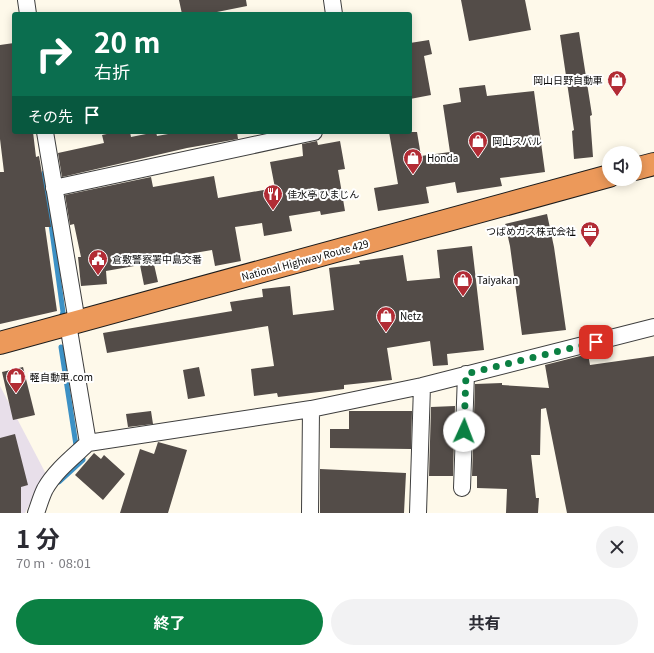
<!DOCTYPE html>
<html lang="ja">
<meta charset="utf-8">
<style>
body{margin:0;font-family:Georgia,"Noto Sans JP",serif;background:#f2f2f3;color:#2b2b33;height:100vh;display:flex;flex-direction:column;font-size:15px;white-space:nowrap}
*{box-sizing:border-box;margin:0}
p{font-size:13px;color:#7c7c81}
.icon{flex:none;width:22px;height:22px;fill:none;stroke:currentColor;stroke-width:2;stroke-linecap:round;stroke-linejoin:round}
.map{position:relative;height:513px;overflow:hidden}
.side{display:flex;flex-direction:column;background:#fff;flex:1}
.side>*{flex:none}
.hud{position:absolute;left:12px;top:12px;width:400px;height:122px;border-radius:4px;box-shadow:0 2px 10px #0003;background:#0b6e4f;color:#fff;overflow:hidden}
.buttons{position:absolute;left:602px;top:146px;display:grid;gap:8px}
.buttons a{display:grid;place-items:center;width:40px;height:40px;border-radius:50%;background:#fff;box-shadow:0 2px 10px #0003;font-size:20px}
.pin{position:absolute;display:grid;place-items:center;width:34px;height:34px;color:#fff;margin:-17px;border-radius:8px;box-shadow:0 2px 6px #0006}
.me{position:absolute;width:44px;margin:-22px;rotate:2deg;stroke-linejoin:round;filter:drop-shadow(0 0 3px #0008)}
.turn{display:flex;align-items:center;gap:14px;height:84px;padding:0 16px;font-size:18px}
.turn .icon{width:52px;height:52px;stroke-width:2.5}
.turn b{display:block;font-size:28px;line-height:34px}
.then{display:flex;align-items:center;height:38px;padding:0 16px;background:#0003;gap:8px;font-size:15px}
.round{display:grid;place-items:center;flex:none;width:42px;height:42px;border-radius:21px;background:#f2f2f3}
.headline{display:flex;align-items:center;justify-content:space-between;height:68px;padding:0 16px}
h1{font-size:24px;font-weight:700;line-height:30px}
.primary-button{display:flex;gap:8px;margin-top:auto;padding:8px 16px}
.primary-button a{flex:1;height:46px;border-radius:24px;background:#0b8043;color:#fff;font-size:16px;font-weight:700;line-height:46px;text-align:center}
.primary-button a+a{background:#f2f2f3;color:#2b2b33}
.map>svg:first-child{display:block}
.industrial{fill:#e8dfea}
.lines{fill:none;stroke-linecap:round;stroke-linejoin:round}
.stream{stroke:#3d91c5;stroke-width:5}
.building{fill:#534c48}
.street-casing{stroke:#3e3e3e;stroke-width:18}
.highway-casing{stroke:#1c1c1c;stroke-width:24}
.street{stroke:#fff;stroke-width:16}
.highway{stroke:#ec995a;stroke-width:22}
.route{stroke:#0b8043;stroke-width:7;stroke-dasharray:0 12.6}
.labels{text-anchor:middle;stroke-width:4;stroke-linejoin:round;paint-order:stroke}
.poi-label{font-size:10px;fill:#0b0b0b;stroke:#fff;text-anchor:start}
.street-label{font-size:10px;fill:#0b0b0b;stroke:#fff}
</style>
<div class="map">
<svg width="654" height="513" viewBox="0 0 654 513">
<rect width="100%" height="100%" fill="#fef9ea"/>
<path class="industrial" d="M0 386 46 474 25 513H0Z"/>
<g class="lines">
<path class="stream" d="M44 173 63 312 62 315
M61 347 76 445
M59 482 83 460V459"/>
</g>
<path class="building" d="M179 0H246L247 6 207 14H182Z
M461 0H525L531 30 469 41Z
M579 32 592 115 590 116 593 157 574 159 572 131 574 130 560 35Z
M429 40 432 54 424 56 431 95 410 99V43Z
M14 43V132H33L36 157 39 156 51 227H45L57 311 0 324V172H4L0 139V45Z
M485 85 487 96 534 91 545 172 500 178 502 186 457 193 455 182 426 187 429 203 378 211 374 188 398 184 389 132H417L421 156 450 152 443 105 461 102 459 88Z
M116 132H130L131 137 156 132 157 136 179 132H237L238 139 187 148 62 177 58 153 104 143 102 135Z
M317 141 318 145 340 141 345 169 338 170 345 211 321 215 320 211 289 216 292 231 264 236 262 223 235 227 241 261 215 266 212 250 153 260 158 282 144 285 140 265 106 271 107 284 81 286 78 257H81L74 224 70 225 65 195 151 177 153 187 214 176 218 198 275 188 270 162 303 156 302 144Z
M547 214 554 247 566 330 522 335 510 246 505 224Z
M472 246 484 350 447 354 448 365 433 366 430 341 387 348 392 380 344 385V389L278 397 277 393 254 396 251 369 274 366 268 326 107 353 103 333 232 311 230 302 263 297 262 289 290 286 293 315 334 310 329 268 360 264 359 261 403 255 407 281 440 278 437 250Z
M588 354 590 365 654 356V513H567L546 408 541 409 540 455H531L536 498H539L538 513H506L507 489 477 488V476H472L475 384 502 383V385L549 388 545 365Z
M23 367 35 415 13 420 2 372Z
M199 367 205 396 188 399 183 370Z
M455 406 453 476H429L431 407Z
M151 411 153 424 128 427 126 414Z
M349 411H412L411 449 330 448V429H349Z
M15 434 28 485 21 487V513H0V438Z
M158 442 187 450 168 513H120L140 449 154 454Z
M94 453 101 459 104 455 125 474 103 500 75 475Z
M320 469 406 473 404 513H320Z"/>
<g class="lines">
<g class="street-casing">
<path id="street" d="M26 0 28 14
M332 0 334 14
M45 132 77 322
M54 188 314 132
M88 443 311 409 422 386 654 327
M462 488 466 374
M36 513C39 505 41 497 45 489 55 471 73 457 88 443L68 324
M310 513 311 409
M418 513 422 386"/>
</g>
<g class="highway-casing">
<path id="highway" d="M635 169 654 164
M0 343 609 176"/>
</g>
<use href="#street" class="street"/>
<use href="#highway" class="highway"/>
</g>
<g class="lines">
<path class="route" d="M464 431 466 374 596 342"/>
</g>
<defs>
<g id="shop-pin" transform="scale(1)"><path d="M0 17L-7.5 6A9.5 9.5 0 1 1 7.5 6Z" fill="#b22c35" stroke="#fff"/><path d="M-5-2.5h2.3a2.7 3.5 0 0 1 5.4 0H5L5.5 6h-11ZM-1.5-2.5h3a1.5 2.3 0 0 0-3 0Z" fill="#fff"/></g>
<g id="restaurant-pin" transform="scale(1)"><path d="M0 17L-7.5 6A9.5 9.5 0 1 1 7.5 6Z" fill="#b22c35" stroke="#fff"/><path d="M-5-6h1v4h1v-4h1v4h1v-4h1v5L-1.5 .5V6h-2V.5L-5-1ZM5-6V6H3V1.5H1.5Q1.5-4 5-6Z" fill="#fff"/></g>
<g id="office-pin" transform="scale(1)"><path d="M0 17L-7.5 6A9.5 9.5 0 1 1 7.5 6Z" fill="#b22c35" stroke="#fff"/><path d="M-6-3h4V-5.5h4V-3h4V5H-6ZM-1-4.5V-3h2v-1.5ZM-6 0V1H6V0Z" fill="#fff"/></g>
<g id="civic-pin" transform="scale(1)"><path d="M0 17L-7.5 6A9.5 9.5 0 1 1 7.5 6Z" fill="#b22c35" stroke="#fff"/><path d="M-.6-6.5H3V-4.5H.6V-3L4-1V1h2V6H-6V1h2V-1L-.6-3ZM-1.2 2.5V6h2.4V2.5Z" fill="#fff"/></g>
</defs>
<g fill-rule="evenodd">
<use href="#shop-pin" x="617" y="80"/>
<use href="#shop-pin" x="478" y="141"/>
<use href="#shop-pin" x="413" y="158"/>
<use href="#restaurant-pin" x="273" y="194"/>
<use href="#office-pin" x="590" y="231"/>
<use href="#civic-pin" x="98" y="259"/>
<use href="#shop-pin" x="463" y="280"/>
<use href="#shop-pin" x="386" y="316"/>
<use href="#shop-pin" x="16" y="377"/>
</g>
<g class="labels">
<g class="poi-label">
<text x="603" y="84" text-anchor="end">岡山日野自動車</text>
<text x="492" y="145">岡山スバル</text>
<text x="427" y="162">Honda</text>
<text x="287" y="198">佳水亭 ひまじん</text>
<text x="576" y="235" text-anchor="end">つばめガス株式会社</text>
<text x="112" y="263">倉敷警察署中島交番</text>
<text x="477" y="284">Taiyakan</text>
<text x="400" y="320">Netz</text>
<text x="30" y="381">軽自動車.com</text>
</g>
<g class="street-label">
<text transform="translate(305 260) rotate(-15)" y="4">National Highway Route 429</text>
</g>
</g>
</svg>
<div class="buttons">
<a><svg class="icon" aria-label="sound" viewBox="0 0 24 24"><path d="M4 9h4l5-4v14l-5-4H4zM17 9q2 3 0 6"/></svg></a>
</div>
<div class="pin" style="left:596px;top:342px;background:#d93025"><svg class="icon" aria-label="arrive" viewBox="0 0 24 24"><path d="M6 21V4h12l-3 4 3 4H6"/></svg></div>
<svg class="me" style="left:464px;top:431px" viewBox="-20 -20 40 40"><circle r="19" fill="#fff"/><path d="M0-13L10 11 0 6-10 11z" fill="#0b8043"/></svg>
<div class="hud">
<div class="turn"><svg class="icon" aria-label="right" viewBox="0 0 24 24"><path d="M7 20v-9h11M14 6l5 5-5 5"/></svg><div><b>20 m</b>右折</div></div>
<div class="then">その先<svg class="icon" aria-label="arrive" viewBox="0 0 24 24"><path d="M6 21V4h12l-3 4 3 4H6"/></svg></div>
</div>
</div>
<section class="side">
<div class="headline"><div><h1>1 分</h1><p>70 m · 08:01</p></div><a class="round"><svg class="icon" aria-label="close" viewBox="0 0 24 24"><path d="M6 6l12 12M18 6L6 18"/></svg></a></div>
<div class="primary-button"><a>終了</a><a>共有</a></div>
</section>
